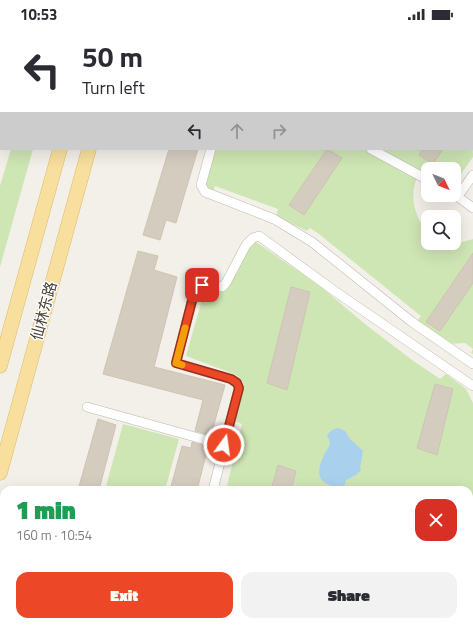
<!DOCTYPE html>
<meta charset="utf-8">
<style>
body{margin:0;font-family:"Titillium Web","Noto Sans SC",sans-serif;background:#f2f2f3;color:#2b2b33;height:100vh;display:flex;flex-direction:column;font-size:15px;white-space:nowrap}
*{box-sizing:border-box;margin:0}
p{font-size:13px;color:#7c7c81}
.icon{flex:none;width:22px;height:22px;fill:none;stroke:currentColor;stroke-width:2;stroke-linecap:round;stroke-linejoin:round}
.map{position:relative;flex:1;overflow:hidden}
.side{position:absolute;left:0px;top:458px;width:473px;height:140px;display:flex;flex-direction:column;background:#fff;border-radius:12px 12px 0 0;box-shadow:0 4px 16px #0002}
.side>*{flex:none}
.hud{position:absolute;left:0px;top:0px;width:473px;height:122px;box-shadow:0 4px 16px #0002;background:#fff;color:#2b2b33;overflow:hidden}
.needle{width:26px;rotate:133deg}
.controls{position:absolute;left:421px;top:134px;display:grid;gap:8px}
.controls a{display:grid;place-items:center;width:40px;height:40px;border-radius:8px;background:#fff;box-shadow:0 4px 16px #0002;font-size:20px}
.pin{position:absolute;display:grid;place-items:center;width:34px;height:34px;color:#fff;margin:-17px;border-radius:8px;box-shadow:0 2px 6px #0006}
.me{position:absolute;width:44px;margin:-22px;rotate:14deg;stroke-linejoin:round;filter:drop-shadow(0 0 3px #0008)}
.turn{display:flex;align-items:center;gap:14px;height:84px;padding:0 16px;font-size:18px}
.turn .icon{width:52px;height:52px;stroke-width:2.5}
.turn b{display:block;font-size:28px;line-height:34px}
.lanes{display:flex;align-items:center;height:38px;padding:0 16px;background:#0003;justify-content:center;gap:20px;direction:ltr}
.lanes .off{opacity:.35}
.round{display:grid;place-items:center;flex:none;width:42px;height:42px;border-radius:12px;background:#f2f2f3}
.summary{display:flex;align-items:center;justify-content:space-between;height:68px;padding:0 16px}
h1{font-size:24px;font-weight:800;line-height:30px;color:#1e9e55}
.cta{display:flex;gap:8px;margin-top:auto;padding:8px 16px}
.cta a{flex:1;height:46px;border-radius:12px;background:#ec4827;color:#fff;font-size:16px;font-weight:800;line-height:46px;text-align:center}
.cta a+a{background:#f2f2f3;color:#2b2b33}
.status{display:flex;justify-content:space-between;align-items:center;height:28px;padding:0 20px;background:#fff;direction:ltr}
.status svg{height:11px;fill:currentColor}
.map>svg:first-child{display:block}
.green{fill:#cee5b4}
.water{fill:#a9d0ec}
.building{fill:#d4ccbf;stroke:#cec4b2}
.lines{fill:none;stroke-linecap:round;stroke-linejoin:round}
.street-casing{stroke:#beb8ac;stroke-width:10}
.secondary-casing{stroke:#d0c39b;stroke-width:14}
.primary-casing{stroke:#dcbd6e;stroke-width:15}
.street{stroke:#fff;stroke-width:9}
.secondary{stroke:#fbf0cb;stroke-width:13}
.primary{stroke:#f8df9d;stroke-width:14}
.route-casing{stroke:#992f19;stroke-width:10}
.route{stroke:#ec4827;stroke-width:7}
.slow{stroke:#f59e0b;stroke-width:7}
.labels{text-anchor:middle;stroke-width:3;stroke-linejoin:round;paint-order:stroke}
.street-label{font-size:15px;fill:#464138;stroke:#fff}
</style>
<div class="status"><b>10:53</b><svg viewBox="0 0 49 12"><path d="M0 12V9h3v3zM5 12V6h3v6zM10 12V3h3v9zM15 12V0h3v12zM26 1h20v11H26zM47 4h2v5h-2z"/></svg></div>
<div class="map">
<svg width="473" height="598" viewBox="0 0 473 598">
<rect width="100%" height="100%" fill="#f3f0e9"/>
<path class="green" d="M250 0H315L317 1H250Z
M472 94 473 129 456 153 454 154V141H428V148L420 144C408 164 413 187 428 205V215H454V213L463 214 473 211V326L471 325 473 321 465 315 448 316 417 293 421 288 319 206 310 200 307 203 276 188 278 181 215 158 213 164 207 161 205 155 216 121H472Z
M11 121H33L0 239V158Z
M256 214 321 259 365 296 412 332 440 351 446 346 466 361 473 375V529L469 536V462H226L242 396 235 393 244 359 242 352 234 346 186 328 205 261 221 263 252 215Z
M123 396 179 411 165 462H105Z
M119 594H155L156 598H135Z
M191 594H376L378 598H193Z"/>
<path class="water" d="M338 400 345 403 350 411 363 423 360 440 361 442 356 447 346 452 344 459 342 461C318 456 314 447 325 425 326 423 329 419 330 416 330 414 328 409 327 407L332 402Z"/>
<path class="building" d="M169 121H198L176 195 166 192 160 212 143 207Z
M327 121 342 130 304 187 289 177Z
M423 121H443L433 136 419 127Z
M138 223 158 228 154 242 177 249 154 339 225 357 211 407 195 403 203 372 103 346Z
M473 225V255L440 303 426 294Z
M291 259 310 264 287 362 267 355Z
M435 356 453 361 437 427 417 420Z
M98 391 116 397 99 462H78Z
M192 414 208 419 197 462H170L182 418 191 420Z
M278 437 296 443 291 462H271Z"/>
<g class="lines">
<g class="street-casing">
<path id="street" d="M0 0 5 1
M80 1 81 0
M211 121 201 157 205 164 274 191 312 214 412 294 473 336
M371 121 428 152
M454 166 473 180
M458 168 473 147
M87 379 224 417
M213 462 239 360 237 355 231 351 176 335 194 265 202 257 222 259 226 255 246 217 253 210 259 208 336 264 473 358
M469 554 473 550
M178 598 179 594"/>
</g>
<g class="secondary-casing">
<path id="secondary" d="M439 0 441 1
M465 0 467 1
M472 22 473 23"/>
</g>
<g class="primary-casing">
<path id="primary" d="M93 1V0
M123 1 124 0
M0 338 60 121
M0 445 89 121
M0 525 4 536
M0 579 4 580
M58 594 74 598"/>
</g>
<use href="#street" class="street"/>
<use href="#secondary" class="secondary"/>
<use href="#primary" class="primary"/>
</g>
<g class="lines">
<g class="route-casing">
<path id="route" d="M202 257 194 265 176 335 231 351 237 355 239 360 224 417"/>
</g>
<use href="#route" class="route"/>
<path class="slow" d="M182 337 176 335 185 300"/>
</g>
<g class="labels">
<g class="street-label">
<text transform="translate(44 283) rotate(-75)" y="5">仙林东路</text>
</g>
</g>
</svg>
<div class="controls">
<a><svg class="needle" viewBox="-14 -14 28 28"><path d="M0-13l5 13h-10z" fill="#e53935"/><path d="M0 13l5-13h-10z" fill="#7c7c81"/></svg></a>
<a><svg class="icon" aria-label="search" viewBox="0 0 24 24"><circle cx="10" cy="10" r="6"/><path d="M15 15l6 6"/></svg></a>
</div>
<div class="pin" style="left:202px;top:257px;background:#d93025"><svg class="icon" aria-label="arrive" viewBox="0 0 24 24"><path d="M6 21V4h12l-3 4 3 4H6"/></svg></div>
<svg class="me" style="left:224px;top:417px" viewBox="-20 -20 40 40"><circle r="17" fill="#ec4827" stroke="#fff" stroke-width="3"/><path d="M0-11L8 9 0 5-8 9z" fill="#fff"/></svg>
<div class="hud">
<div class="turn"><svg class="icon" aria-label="left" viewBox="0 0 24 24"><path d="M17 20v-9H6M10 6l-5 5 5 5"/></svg><div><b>50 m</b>Turn left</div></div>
<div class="lanes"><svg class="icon" aria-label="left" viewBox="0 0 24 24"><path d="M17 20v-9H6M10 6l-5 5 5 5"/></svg><svg class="icon off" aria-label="ahead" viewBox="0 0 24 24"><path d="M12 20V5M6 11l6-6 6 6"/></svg><svg class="icon off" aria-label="right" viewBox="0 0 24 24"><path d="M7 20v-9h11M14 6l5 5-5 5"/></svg></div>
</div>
<section class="side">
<div class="summary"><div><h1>1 min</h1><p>160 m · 10:54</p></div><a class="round" style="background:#d93025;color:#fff"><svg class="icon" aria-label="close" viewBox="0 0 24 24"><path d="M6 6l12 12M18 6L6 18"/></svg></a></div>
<div class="cta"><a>Exit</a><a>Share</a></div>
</section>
</div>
